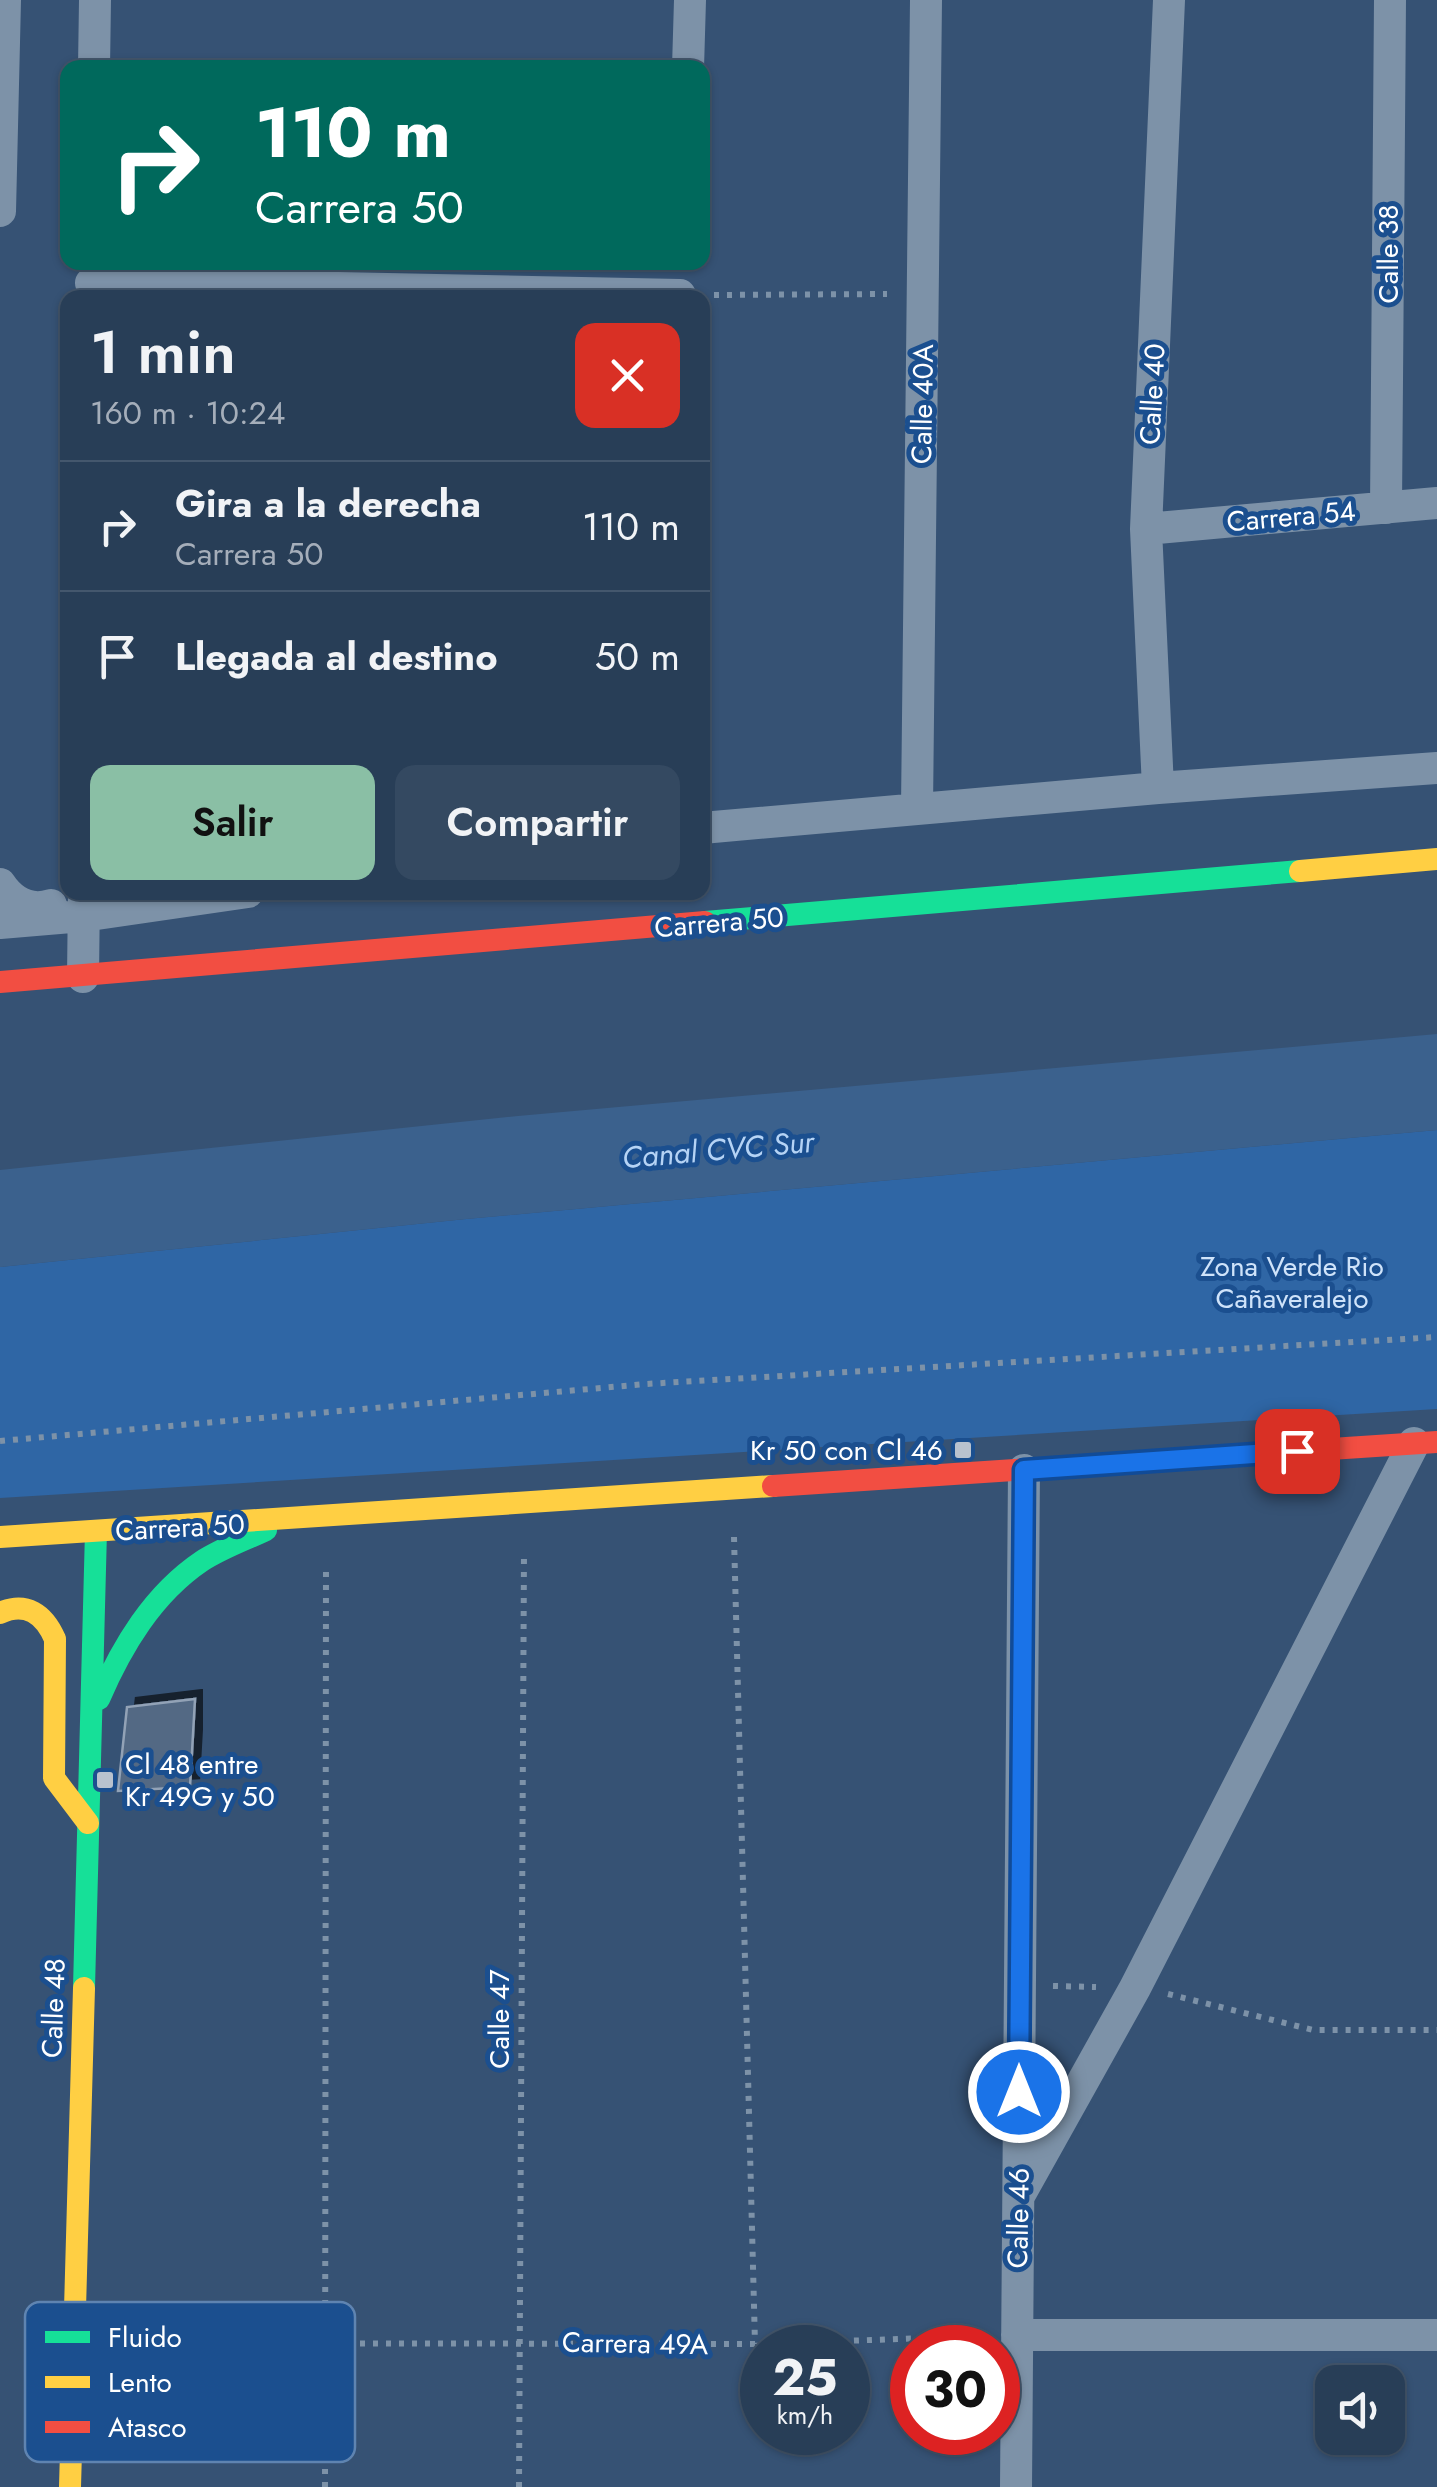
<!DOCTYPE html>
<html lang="es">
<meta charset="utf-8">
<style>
body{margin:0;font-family:Jost,sans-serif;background:#344961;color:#f1f3f6;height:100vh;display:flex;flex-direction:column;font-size:38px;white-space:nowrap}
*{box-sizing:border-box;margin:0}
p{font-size:32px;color:#a5aeba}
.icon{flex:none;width:55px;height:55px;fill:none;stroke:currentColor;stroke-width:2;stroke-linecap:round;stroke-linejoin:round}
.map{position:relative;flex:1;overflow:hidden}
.panel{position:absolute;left:60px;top:290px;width:650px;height:610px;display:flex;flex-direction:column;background:#283e57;border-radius:20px;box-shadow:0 2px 8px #0004,0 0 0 2px #44576d}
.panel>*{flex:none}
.hud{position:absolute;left:60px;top:60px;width:650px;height:210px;border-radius:20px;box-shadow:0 2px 8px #0004,0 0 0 2px #44576d;background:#00695c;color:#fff;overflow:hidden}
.buttons{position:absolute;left:1315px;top:2365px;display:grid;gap:20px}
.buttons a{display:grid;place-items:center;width:90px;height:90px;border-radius:20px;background:#283e57;box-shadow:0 2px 8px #0004,0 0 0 2px #44576d;font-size:50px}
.speed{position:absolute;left:740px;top:2325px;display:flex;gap:20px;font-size:50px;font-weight:700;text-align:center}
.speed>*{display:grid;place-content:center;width:130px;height:130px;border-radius:50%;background:#283e57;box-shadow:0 2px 8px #0004,0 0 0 2px #44576d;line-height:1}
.speed small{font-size:25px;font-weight:400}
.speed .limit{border:15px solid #d22;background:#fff;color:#111}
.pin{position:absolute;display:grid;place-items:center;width:85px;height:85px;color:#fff;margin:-42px;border-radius:20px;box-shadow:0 5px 15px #0006}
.me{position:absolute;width:110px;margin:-55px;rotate:0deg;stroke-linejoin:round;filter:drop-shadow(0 0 8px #0008)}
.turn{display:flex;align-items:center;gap:35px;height:210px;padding:0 30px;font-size:45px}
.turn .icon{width:130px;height:130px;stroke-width:2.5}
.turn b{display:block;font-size:70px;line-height:85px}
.round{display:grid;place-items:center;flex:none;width:105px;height:105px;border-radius:20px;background:#344961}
.summary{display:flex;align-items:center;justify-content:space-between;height:170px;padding:0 30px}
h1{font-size:60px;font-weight:600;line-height:75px}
.action{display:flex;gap:20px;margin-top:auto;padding:20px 30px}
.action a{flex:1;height:115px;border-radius:20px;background:#8abfa5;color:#111;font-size:40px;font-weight:600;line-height:115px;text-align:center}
.action a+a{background:#344961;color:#f1f3f6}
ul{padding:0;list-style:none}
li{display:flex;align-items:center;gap:30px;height:130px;padding:0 30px;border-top:2px solid #44576d}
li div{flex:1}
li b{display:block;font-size:38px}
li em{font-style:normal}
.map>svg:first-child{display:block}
.green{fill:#2f66a5}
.water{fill:#3b618d}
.building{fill:#526984;stroke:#92a2b6;stroke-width:2.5;filter:url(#shadow)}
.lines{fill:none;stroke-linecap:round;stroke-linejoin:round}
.path{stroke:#7d92a8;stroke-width:6;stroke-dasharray:5 8;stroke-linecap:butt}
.street{stroke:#7d92a8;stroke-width:32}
.fast{stroke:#16e098;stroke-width:22}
.slow{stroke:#ffcf43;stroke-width:22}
.jam{stroke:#f24e42;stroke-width:22}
.route-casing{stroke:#114b97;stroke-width:25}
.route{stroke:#1a73e8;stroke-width:18}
.poi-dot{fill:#b9c2ce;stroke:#1b4f8f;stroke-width:4}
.labels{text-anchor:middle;stroke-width:10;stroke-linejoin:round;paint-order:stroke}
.street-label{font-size:28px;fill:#fff;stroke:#1b4f8f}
.park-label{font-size:28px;fill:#cfe3fa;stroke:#1b4f8f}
.poi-label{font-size:28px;fill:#fff;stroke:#1b4f8f;text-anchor:end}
.water-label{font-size:30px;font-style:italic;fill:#b5d3f5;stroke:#1b4f8f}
.key{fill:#1b4f8f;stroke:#5f84b1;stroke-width:2.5}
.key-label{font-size:28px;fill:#fff}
</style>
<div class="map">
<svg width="1437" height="2487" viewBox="0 0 1437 2487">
<defs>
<filter id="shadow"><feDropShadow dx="9" dy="-9" stdDeviation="0" flood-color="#0009"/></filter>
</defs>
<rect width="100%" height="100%" fill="#365274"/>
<path class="green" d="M1437 1130V1409L0 1498V1267L466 1219Z"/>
<path class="water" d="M1437 1034V1130L466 1219 0 1267V1170L518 1116Z"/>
<path class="building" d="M195 1699 190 1787 118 1791 127 1707Z"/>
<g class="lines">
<path class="path" d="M714 295 887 294
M0 1441 646 1384 1437 1337
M734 1537 755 2344
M1053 1986 1096 1987
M1168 1994 1313 2030H1437
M113 2343 755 2344 986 2336
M325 2487 326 1565
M519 2487 524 1552"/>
<path class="street" d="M94 68 95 0
M688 68 690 0
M0 211 5 0
M91 283 680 295
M1386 508 1390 0
M1146 529 1437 503
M1158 788 1146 529 1169 0
M917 808 926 0
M702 828 1158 788 1437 768
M0 884C12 902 29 912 51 905
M0 923 83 916 248 892
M83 977 84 892
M1020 2194 1135 1988 1414 1443
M1017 2335H1437
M1016 2487 1024 1470"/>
<path class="fast" d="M705 922 1300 871
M99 1699C122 1646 153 1594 202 1561 222 1548 245 1540 266 1530
M84 1988 96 1531"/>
<path class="slow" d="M1300 871 1437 859
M0 1537 773 1486
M0 1613C26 1601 44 1614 55 1639L54 1778 88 1823
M70 2487 84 1988"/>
<path class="jam" d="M0 982 705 922
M773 1486 1437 1442"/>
</g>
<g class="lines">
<g class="route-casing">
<path id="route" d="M1019 2092 1024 1470 1297 1451"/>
</g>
<use href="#route" class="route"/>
</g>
<g class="poi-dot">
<rect x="953" y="1440" width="20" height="20" rx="5"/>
<rect x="95" y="1770" width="20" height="20" rx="5"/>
</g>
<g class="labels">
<g class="street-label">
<text transform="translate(1388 254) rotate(-90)" y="10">Calle 38</text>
<text transform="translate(1152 394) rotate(-87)" y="10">Calle 40</text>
<text transform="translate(922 404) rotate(-89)" y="10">Calle 40A</text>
<text transform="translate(1291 516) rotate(-5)" y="10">Carrera 54</text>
<text transform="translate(719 922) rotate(-5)" y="10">Carrera 50</text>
<text transform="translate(180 1527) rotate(-3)" y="10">Carrera 50</text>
<text transform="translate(53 2008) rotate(-88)" y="10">Calle 48</text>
<text transform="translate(499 2019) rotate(-90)" y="10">Calle 47</text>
<text transform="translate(1018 2218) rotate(-89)" y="10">Calle 46</text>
<text transform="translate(635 2343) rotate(1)" y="10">Carrera 49A</text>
</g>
<g class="park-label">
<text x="1292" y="1276">Zona Verde Rio<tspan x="1292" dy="32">Cañaveralejo</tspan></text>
</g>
<g class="poi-label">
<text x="943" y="1460">Kr 50 con Cl 46</text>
<text x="125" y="1774" text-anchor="start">Cl 48 entre<tspan x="125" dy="32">Kr 49G y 50</tspan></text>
</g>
<g class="water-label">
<text transform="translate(718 1150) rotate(-5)" y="10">Canal CVC Sur</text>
</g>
</g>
<rect x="25" y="2302" width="330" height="160" rx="15" class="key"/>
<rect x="45" y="2331" width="45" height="12" fill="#16e098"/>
<rect x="45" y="2376" width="45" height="12" fill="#ffcf43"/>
<rect x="45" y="2421" width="45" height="12" fill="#f24e42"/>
<g class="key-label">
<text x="108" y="2347">Fluido</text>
<text x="108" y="2392">Lento</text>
<text x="108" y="2437">Atasco</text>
</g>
</svg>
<div class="buttons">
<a><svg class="icon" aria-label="sound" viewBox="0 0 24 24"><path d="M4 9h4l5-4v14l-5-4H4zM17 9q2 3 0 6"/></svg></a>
</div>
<div class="speed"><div>25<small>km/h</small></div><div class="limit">30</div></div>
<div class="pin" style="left:1297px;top:1451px;background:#d93025"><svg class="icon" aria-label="arrive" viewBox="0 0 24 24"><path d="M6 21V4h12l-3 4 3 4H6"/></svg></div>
<svg class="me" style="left:1019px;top:2092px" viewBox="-20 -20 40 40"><circle r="17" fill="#1a73e8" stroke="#fff" stroke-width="3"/><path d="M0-11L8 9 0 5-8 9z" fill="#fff"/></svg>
<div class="hud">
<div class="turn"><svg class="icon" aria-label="right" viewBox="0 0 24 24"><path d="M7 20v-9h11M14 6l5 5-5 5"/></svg><div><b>110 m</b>Carrera 50</div></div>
</div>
<section class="panel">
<div class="summary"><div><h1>1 min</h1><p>160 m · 10:24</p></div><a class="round" style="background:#d93025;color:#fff"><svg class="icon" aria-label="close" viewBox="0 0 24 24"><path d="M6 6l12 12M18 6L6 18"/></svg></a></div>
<ul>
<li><svg class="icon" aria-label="right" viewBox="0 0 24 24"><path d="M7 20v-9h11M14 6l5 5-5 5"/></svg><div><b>Gira a la derecha</b><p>Carrera 50</p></div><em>110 m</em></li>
<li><svg class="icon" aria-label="arrive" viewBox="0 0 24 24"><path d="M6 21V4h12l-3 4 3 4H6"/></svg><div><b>Llegada al destino</b></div><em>50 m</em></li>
</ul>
<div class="action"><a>Salir</a><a>Compartir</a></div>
</section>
</div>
